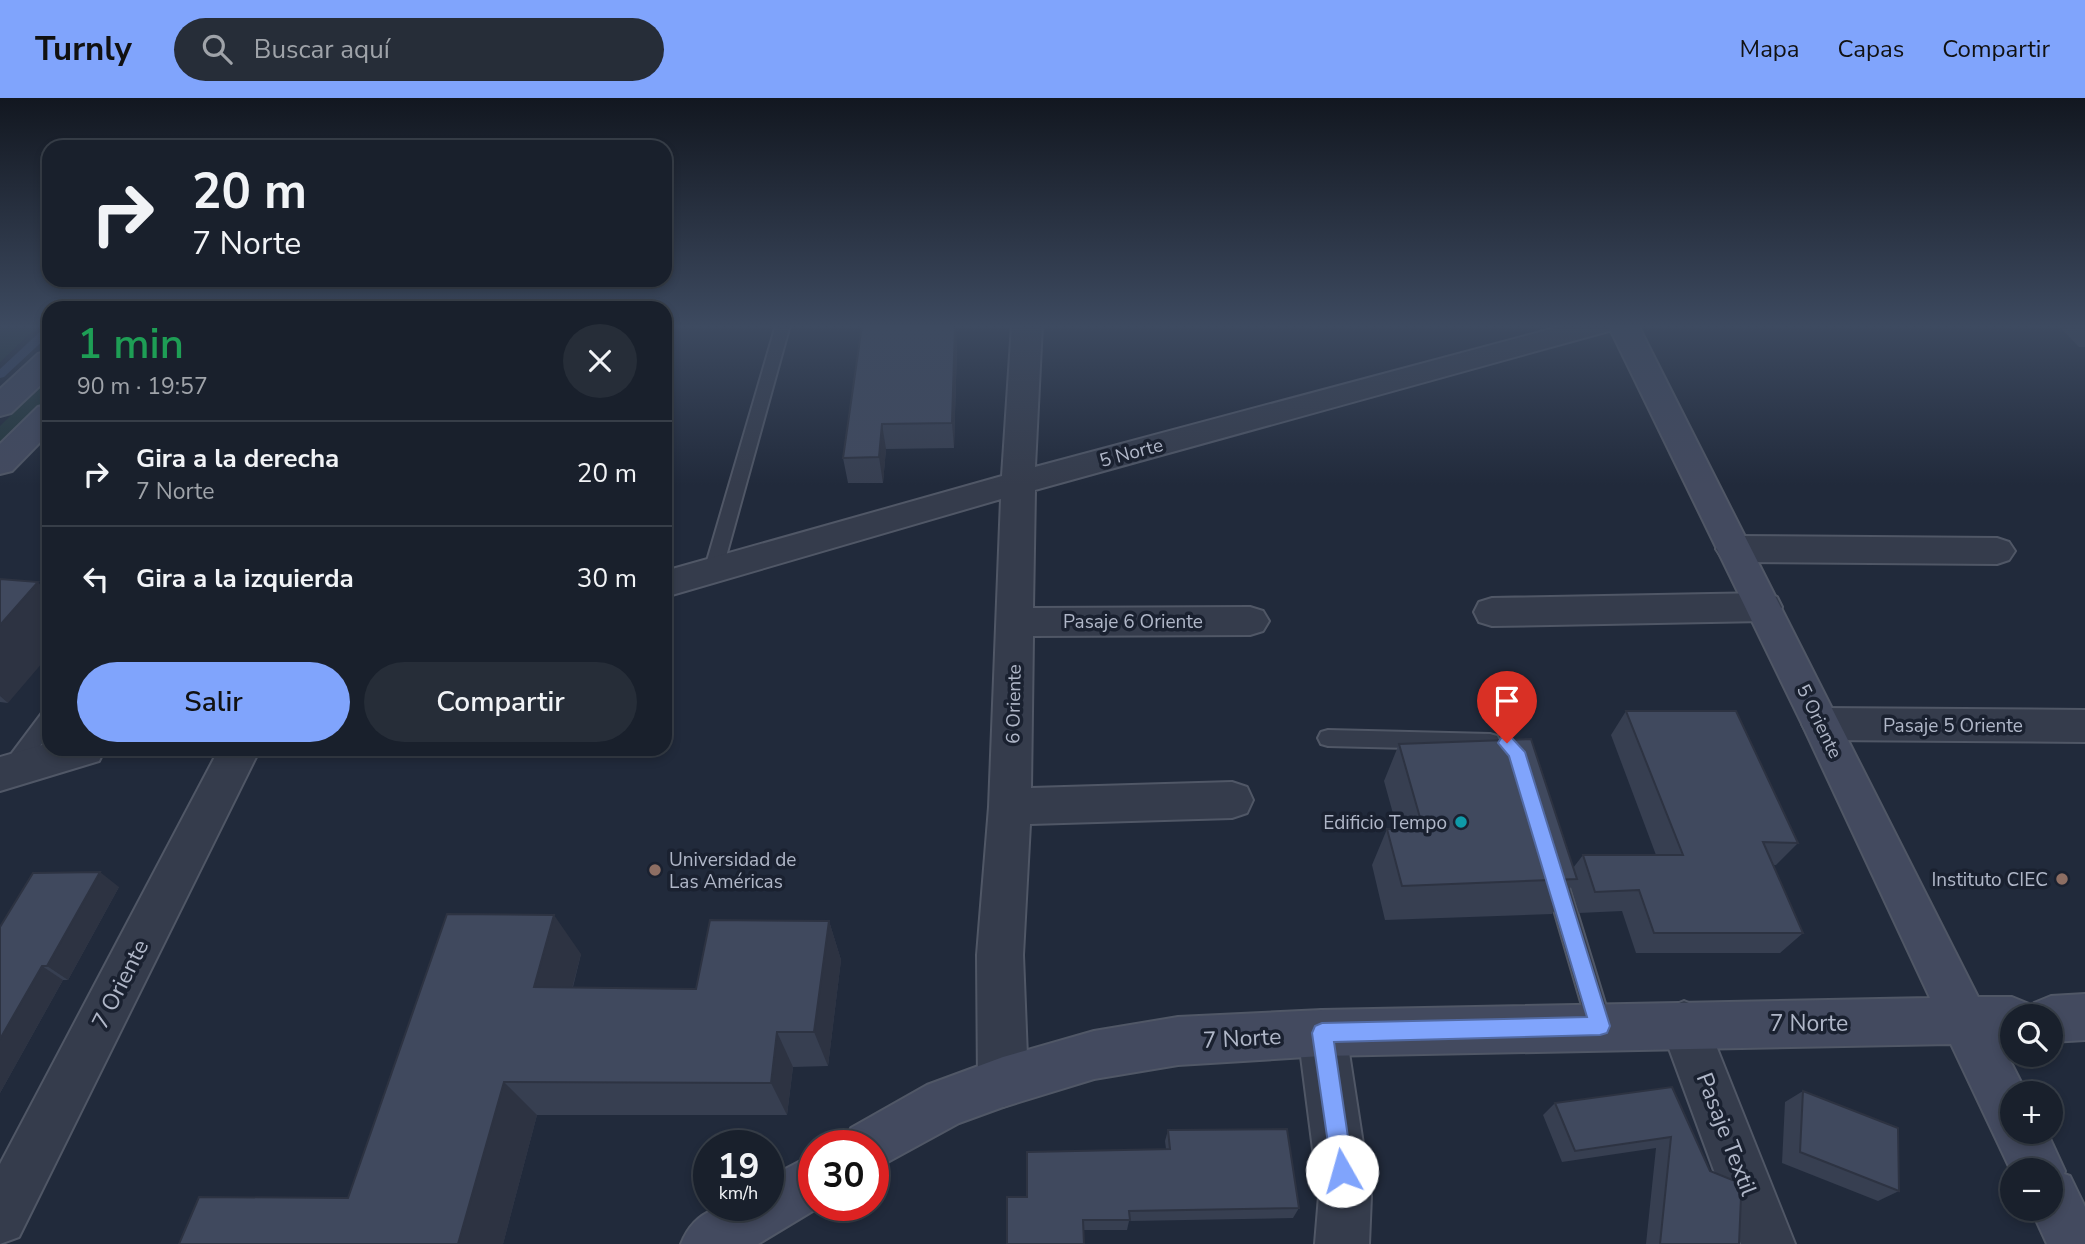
<!DOCTYPE html>
<html lang="es">
<meta charset="utf-8">
<style>
body{margin:0;font-family:"Nunito Sans",sans-serif;background:#262d38;color:#f1f3f6;height:100vh;display:flex;flex-direction:column;font-size:26px;white-space:nowrap}
*{box-sizing:border-box;margin:0}
p{font-size:23px;color:#9fa3a9}
.icon{flex:none;width:38px;height:38px;fill:none;stroke:currentColor;stroke-width:2;stroke-linecap:round;stroke-linejoin:round}
.map{position:relative;flex:1;overflow:hidden}
.sheet{position:absolute;left:42px;top:203px;width:630px;height:455px;display:flex;flex-direction:column;background:#19202c;border-radius:21px;box-shadow:0 4px 10px #0003,0 0 0 2px #373e48}
.sheet>*{flex:none}
.hud{position:absolute;left:42px;top:42px;width:630px;height:147px;border-radius:21px;box-shadow:0 4px 10px #0003,0 0 0 2px #373e48;background:#19202c;color:#f1f3f6;overflow:hidden}
.buttons{position:absolute;left:2000px;top:906px;display:grid;gap:14px}
.buttons a{display:grid;place-items:center;width:63px;height:63px;border-radius:50%;background:#19202c;box-shadow:0 4px 10px #0003,0 0 0 2px #373e48;font-size:35px}
.speed{position:absolute;left:693px;top:1032px;display:flex;gap:14px;font-size:35px;font-weight:700;text-align:center}
.speed>*{display:grid;place-content:center;width:91px;height:91px;border-radius:50%;background:#19202c;box-shadow:0 4px 10px #0003,0 0 0 2px #373e48;line-height:1}
.speed small{font-size:18px;font-weight:400}
.speed .limit{border:10px solid #d22;background:#fff;color:#111}
.pin{position:absolute;display:grid;place-items:center;width:60px;height:60px;color:#fff;margin:-72px -30px;border-radius:50% 50% 50% 0;rotate:-45deg;box-shadow:0 0 7px #0007}
.pin .icon{rotate:45deg}
.me{position:absolute;width:77px;margin:-38px;rotate:353deg;stroke-linejoin:round;filter:drop-shadow(0 0 5px #0008)}
.turn{display:flex;align-items:center;gap:24px;height:147px;padding:0 35px;font-size:32px}
.turn .icon{width:91px;height:91px;stroke-width:2.5}
.turn b{display:block;font-size:49px;line-height:60px}
.round{display:grid;place-items:center;flex:none;width:74px;height:74px;border-radius:37px;background:#262d38}
.summary{display:flex;align-items:center;justify-content:space-between;height:119px;padding:0 35px}
h1{font-size:42px;font-weight:600;line-height:52px;color:#1e9e55}
.action{display:flex;gap:14px;margin-top:auto;padding:14px 35px}
.action a{flex:1;height:80px;border-radius:42px;background:#80a4fc;color:#111;font-size:28px;font-weight:600;line-height:80px;text-align:center}
.action a+a{background:#262d38;color:#f1f3f6}
ul{padding:0;list-style:none}
li{display:flex;align-items:center;gap:21px;height:105px;padding:0 35px;border-top:2px solid #373e48}
li div{flex:1}
li b{display:block;font-size:26px}
li em{font-style:normal}
header{display:flex;align-items:center;gap:42px;box-sizing:border-box;height:98px;padding:0 35px;background:#80a4fc;color:#111}
header strong{font-size:33px}
nav{display:flex;gap:38px;margin-inline-start:auto;font-size:24px}
.search{width:490px;height:63px;background:#262d38;display:flex;align-items:center;gap:18px;box-sizing:border-box;padding:0 24px;border-radius:38px;color:#9fa3a9;font-size:26px}
.map>svg:first-child{display:block}
.green{fill:#23373c}
.lines{fill:none;stroke-linecap:round;stroke-linejoin:round}
.stream{fill:#344363;fill-rule:evenodd}
.lane-casing{stroke:#505766;stroke-width:4}
.street-casing{stroke:#505766;stroke-width:4}
.secondary-casing{stroke:#505766;stroke-width:4}
.lane{fill:#353c4c;fill-rule:evenodd}
.street{fill:#353c4c;fill-rule:evenodd}
.secondary{fill:#434a5f;fill-rule:evenodd}
.wall{fill:#373f51}
.shaded-wall{fill:#2d3342}
.building{fill:#40495e;stroke:#2d3342;stroke-width:2}
.route{fill:#80a4fc;stroke:#536ba4;stroke-width:2}
.culture-dot{fill:#0f9aa8;stroke:#1a2130;stroke-width:2.5}
.education-dot{fill:#8d6e63;stroke:#1a2130;stroke-width:2.5}
.labels{text-anchor:middle;stroke-width:7;stroke-linejoin:round;paint-order:stroke}
.street-label{font-size:19px;fill:#b0b7c8;stroke:#1a2130}
.poi-label{font-size:19px;fill:#b0b7c8;stroke:#1a2130;text-anchor:end}
.near-street-label{font-size:23px;fill:#b0b7c8;stroke:#1a2130}
</style>
<header>
<strong>Turnly</strong>
<div class="search"><svg class="icon" aria-label="search" viewBox="0 0 24 24"><circle cx="10" cy="10" r="6"/><path d="M15 15l6 6"/></svg>Buscar aquí</div>
<nav><a>Mapa</a><a>Capas</a><a>Compartir</a></nav>
</header>
<div class="map">
<svg width="2085" height="1146" viewBox="0 0 2085 1146">
<rect width="100%" height="100%" fill="#212a3b"/>
<path class="green" d="M0 227H39L0 264Z
M49 280V298L0 346V328Z"/>
<g class="lines">
<path class="stream" d="M49 228V237L4 279 0 280V271L45 229Z"/>
<g class="lane-casing">
<path id="lane" d="M776 227H790L722 473 719 478H707L704 473Z
M49 613V636L17 679 10 682 3 679 0 674 3 667 42 615Z
M1328 632 1490 636 1497 638 1500 644 1497 650 1490 652 1328 648 1321 646 1318 640 1321 634Z
M1555 768 1563 771 1566 778 1612 928 1608 936 1600 940 1592 936 1588 928 1544 778 1547 771Z"/>
</g>
<g class="street-casing">
<path id="street" d="M1012 227H1042L1035 369 1566 227H1614L1609 233 1035 392 1033 510 1250 509 1263 513 1269 523 1263 533 1250 537 1033 538 1031 690 1232 684 1247 689 1253 702 1247 715 1232 720 1030 726 1023 857 1028 984 1021 1002 1003 1009 985 1002 978 984 977 857 989 709 1001 401 665 499V473L1002 378Z
M1734 438 1997 440 2009 444 2015 453 2009 462 1997 466 1734 464 1722 460 1716 451 1722 442Z
M1764 495 1777 499 1782 509 1777 519 1764 523 1492 528 1479 524 1474 514 1479 504 1492 500Z
M1822 610 2085 612V644L1822 642 1808 637 1802 626 1808 615Z
M49 645V651H105L99 663 0 693V659Z
M219 651H260L19 1139 0 1146V1066Z
M1684 903 1701 910 1795 1146H1741L1660 926 1667 910Z
M1322 912 1339 918 1346 935 1371 1098 1369 1146H1315L1319 1098 1298 935 1305 918Z"/>
</g>
<g class="secondary-casing">
<path id="secondary" d="M1608 227H1638L1978 899H2012L2029 906 2031 911 2034 905 2051 898 2085 896V942L2051 944V919H2012V945H2001L2027 996H2012V1034H2047L2065 1073 2064 1076 2070 1078 2085 1109V1146H2047L2031 1111H2051V1073H2012V1075L1951 946 1322 958 1178 967 1094 981 1003 1009 959 1025 873 1072V1048H843L851 1030 927 987 1003 959 1094 933 1178 919 1322 912 1930 900 1802 626Z
M49 253V279L11 315 0 318V291L38 256Z
M49 306V335L12 373 0 376V346L38 309Z
M814 1056V1108H821L758 1146H681C698 1104 729 1108 768 1108V1080Z"/>
</g>
<use href="#lane" class="lane"/>
<use href="#street" class="street"/>
<use href="#secondary" class="secondary"/>
</g>
<path class="wall" d="M2058 227H2085V249H2079Z
M957 250 954 350 886 351 883 385H848L843 360Z
M0 481 8 605 0 604Z
M1626 613 1798 745 1776 767H1772L1803 835 1780 855H1636L1622 813 1579 815 1571 789 1552 816 1385 822 1372 767 1387 731 1397 730 1384 683 1399 646 1573 770 1583 757H1656L1611 637Z
M119 789 68 882H63L0 995V829Z
M829 823 841 862 828 968 793 969 787 1017H537L503 1146H179L348 1100 581 856 573 889 696 891Z
M1672 989 1739 1146H1646L1656 1050 1562 1064 1543 1017 1555 1005Z
M1803 993 1899 1093 1878 1103 1782 1065 1785 1004Z
M1168 1032 1299 1110 1293 1120 1129 1123 1127 1132H1083L1027 1099 1166 1051 1165 1043Z"/>
<path class="shaded-wall" d="M956 227 957 250 954 350 952 325Z
M882 326 886 351 883 385 879 359Z
M38 484 49 496V557L8 605 0 598V527Z
M100 774 119 789 68 882 47 868Z
M554 817 581 856 563 925 534 889Z
M829 823 841 862 828 968 814 934Z
M42 868 63 882 0 995V941Z
M777 934 793 969 787 1017 771 985Z
M504 984 537 1017 503 1146H458Z"/>
<path class="building" d="M862 227H955L952 325 882 326 879 359 843 360Z
M0 481 38 484 0 527Z
M1626 613H1736L1798 745 1763 744 1803 835H1654L1639 792 1595 794 1583 757H1683Z
M1531 641 1577 781 1402 788 1387 731 1423 730 1399 646Z
M100 774 47 868H42L0 941V829L33 775Z
M447 816 554 817 534 889 696 891 710 822 829 823 814 934H777L771 985 504 984 458 1146H179L199 1099 348 1100Z
M1672 989 1710 1073 1735 1083 1741 1099 1739 1146H1660L1671 1039 1575 1053 1555 1005Z
M1803 993 1898 1030 1899 1093 1800 1054Z
M1287 1031 1299 1110 1129 1113 1130 1122H1083L1084 1146H1007V1099H1027V1054L1170 1051 1168 1032Z"/>
<linearGradient id="sky" x2="0" y2="1"><stop stop-color="#121720"/><stop offset="0.59" stop-color="#3d4a60"/><stop offset="1" stop-color="#3d4a60" stop-opacity="0"/></linearGradient>
<rect width="2085" height="387" fill="url(#sky)"/>
<path class="route" d="M1507 638 1512 640 1525 654 1610 928 1607 935 1600 937 1334 944 1353 1073 1350 1081 1342 1084 1335 1081 1332 1073 1312 935 1315 928 1322 925 1587 919 1509 658 1498 645 1501 640Z"/>
<circle class="culture-dot" cx="1461" cy="724" r="7"/>
<g class="education-dot">
<circle cx="655" cy="772" r="7"/>
<circle cx="2062" cy="781" r="7"/>
</g>
<g class="labels">
<g class="street-label">
<text transform="translate(1131 354) rotate(-15)" y="7">5 Norte</text>
<text x="1133" y="530">Pasaje 6 Oriente</text>
<text transform="translate(1013 606) rotate(-89)" y="7">6 Oriente</text>
<text transform="translate(1820 623) rotate(64)" y="7">5 Oriente</text>
<text x="1953" y="634">Pasaje 5 Oriente</text>
</g>
<g class="poi-label">
<text x="1447" y="731">Edificio Tempo</text>
<text x="669" y="768" text-anchor="start">Universidad de<tspan x="669" dy="22">Las Américas</tspan></text>
<text x="2048" y="788">Instituto CIEC</text>
</g>
<g class="near-street-label">
<text transform="translate(120 886) rotate(-63)" y="8">7 Oriente</text>
<text x="1809" y="933">7 Norte</text>
<text transform="translate(1242 940) rotate(-3)" y="8">7 Norte</text>
<text transform="translate(1727 1036) rotate(69)" y="8">Pasaje Textil</text>
</g>
</g>
</svg>
<div class="buttons">
<a><svg class="icon" aria-label="search" viewBox="0 0 24 24"><circle cx="10" cy="10" r="6"/><path d="M15 15l6 6"/></svg></a>
<a>+</a>
<a>−</a>
</div>
<div class="speed"><div>19<small>km/h</small></div><div class="limit">30</div></div>
<div class="pin" style="left:1507px;top:645px;background:#d93025"><svg class="icon" aria-label="arrive" viewBox="0 0 24 24"><path d="M6 21V4h12l-3 4 3 4H6"/></svg></div>
<svg class="me" style="left:1342px;top:1073px" viewBox="-20 -20 40 40"><circle r="19" fill="#fff"/><path d="M0-13L10 11 0 6-10 11z" fill="#80a4fc"/></svg>
<div class="hud">
<div class="turn"><svg class="icon" aria-label="right" viewBox="0 0 24 24"><path d="M7 20v-9h11M14 6l5 5-5 5"/></svg><div><b>20 m</b>7 Norte</div></div>
</div>
<section class="sheet">
<div class="summary"><div><h1>1 min</h1><p>90 m · 19:57</p></div><a class="round"><svg class="icon" aria-label="close" viewBox="0 0 24 24"><path d="M6 6l12 12M18 6L6 18"/></svg></a></div>
<ul>
<li><svg class="icon" aria-label="right" viewBox="0 0 24 24"><path d="M7 20v-9h11M14 6l5 5-5 5"/></svg><div><b>Gira a la derecha</b><p>7 Norte</p></div><em>20 m</em></li>
<li><svg class="icon" aria-label="left" viewBox="0 0 24 24"><path d="M17 20v-9H6M10 6l-5 5 5 5"/></svg><div><b>Gira a la izquierda</b></div><em>30 m</em></li>
</ul>
<div class="action"><a>Salir</a><a>Compartir</a></div>
</section>
</div>
